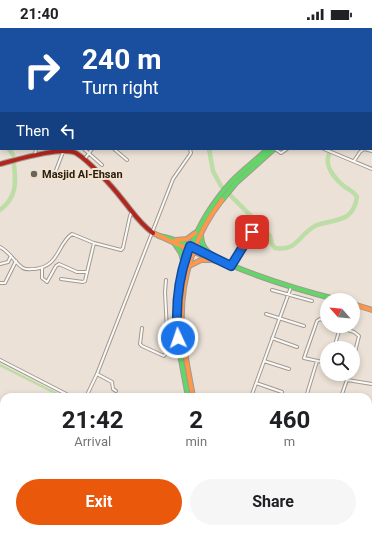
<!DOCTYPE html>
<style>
body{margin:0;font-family:Roboto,sans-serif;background:#f6f6f6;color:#202124;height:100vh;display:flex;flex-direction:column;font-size:15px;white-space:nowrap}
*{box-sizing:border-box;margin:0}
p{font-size:13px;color:#757577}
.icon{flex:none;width:22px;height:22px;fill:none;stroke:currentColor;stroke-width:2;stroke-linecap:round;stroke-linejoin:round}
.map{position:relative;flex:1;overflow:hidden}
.sheet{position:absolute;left:0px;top:365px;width:372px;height:140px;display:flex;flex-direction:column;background:#fff;border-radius:12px 12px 0 0;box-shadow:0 2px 6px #0003}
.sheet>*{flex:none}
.banner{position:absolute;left:0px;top:0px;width:372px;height:122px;box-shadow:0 2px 6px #0003;background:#1a4fa0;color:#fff;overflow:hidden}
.needle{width:26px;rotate:297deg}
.buttons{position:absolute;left:320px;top:265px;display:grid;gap:8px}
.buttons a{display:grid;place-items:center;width:40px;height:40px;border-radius:50%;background:#fff;box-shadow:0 2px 6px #0003;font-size:20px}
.pin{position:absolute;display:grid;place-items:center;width:34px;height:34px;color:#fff;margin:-17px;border-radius:8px;box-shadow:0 2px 6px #0006}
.me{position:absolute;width:44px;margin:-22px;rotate:357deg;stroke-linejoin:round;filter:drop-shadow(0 0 3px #0008)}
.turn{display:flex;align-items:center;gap:14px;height:84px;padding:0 16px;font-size:18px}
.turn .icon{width:52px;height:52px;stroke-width:2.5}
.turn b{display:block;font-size:28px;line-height:34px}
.then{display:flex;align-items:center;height:38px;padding:0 16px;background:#0003;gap:8px;font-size:15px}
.eta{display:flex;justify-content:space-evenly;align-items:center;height:68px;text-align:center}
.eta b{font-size:24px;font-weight:700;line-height:28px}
.action{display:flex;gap:8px;margin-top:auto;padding:8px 16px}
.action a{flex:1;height:46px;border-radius:24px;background:#ea580c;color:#fff;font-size:16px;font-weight:700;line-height:46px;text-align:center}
.action a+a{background:#f6f6f6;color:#202124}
.status{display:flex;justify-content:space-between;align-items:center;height:28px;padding:0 20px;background:#fff;direction:ltr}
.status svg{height:11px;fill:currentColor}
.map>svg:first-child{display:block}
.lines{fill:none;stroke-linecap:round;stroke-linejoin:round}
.canal{stroke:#bcdda5;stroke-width:2.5}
.river{stroke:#bcdda5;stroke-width:4.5}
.street-casing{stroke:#a19a91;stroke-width:4}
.fast-casing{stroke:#a19a91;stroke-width:6}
.slow-casing{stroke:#a19a91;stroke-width:6}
.jam-casing{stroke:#a19a91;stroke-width:6}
.street{stroke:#fcfaf9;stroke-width:2}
.fast{stroke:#63d668;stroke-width:4}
.slow{stroke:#ff974d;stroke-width:4}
.jam{stroke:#b3261e;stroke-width:4}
.route-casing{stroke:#114b97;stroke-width:10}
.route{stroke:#1a73e8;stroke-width:7}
.poi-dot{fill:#6b645a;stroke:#f4e2cd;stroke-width:1.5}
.labels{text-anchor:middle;stroke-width:4;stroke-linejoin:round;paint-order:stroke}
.poi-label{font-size:11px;font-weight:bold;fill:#262018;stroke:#f4e2cd;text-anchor:start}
</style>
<div class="status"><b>21:40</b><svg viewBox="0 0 49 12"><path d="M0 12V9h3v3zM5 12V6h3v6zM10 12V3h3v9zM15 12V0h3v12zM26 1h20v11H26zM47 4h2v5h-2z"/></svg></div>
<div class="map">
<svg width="372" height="505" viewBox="0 0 372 505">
<rect width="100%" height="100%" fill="#ebe1d6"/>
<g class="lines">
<path class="canal" d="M0 337 63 369
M277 501 281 505"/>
<path class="river" d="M224 0V1
M104 1 105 0
M169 1 170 0
M0 56 1 57
M371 87 372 86
M9 121 13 127
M209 121 213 143 221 158 264 201 270 208 272 216 275 220C298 224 299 205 317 197 326 194 339 193 347 188 354 183 356 176 357 169 354 164 350 162 345 159 337 153 326 141 328 130 328 127 330 124 331 121
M0 182C17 169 16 155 14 136"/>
<g class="street-casing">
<path id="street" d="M70 1 71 0
M85 1V0
M140 1 141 0
M206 1V0
M238 1V0
M311 1V0
M348 1 349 0
M368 1 369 0
M0 6H1
M372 54V53
M84 121 102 137
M114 121 127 132
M275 121 281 125 287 121
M324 121 372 141
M35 126 36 121
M84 132 92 121
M354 133 360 124 364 121 372 123
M55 145 63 124
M0 219C10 224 14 234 23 240 26 242 31 241 35 241 60 238 57 216 72 206L94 215 121 222 123 220 130 188 132 184
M0 236 8 234 11 228
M231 238 251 203
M42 240V250L47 254 56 238 59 236 77 244H87
M61 251 83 254 85 253 94 215
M0 255H5L16 233
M272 262 312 273
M266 286 304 298
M327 294 320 291 317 293 304 330 327 335
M166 296 177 295
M335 298 354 304 359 308 353 332
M142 300 140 316 142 318 164 328 168 322 165 264 166 252
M272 310 297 319
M334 320 340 300
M0 332 72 369
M264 333 289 341
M97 346 112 354 113 361 116 363
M347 352 372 356
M256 355 282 364
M86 369 97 346 173 151 189 128 191 125 190 121
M251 369 291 259
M306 369 317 333
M341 369 349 346
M368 385 370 390 368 393
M282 501 286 505
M306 505 309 501"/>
</g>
<g class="fast-casing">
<path id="fast" d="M360 1 361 0
M222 172 236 155 274 121
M159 208C186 213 208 228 233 238 267 252 303 263 339 272
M201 208C202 219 206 223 215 229
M175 216 181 225 184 236
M188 369C184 347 179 325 177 303 174 248 194 194 232 153 243 142 256 132 268 121
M368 441 372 436
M217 501 218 505"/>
</g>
<g class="slow-casing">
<path id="slow" d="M153 205 212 232 227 236
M176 212 187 211 195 205
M189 238 201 232H214
M353 276 372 282
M193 369C189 345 183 320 182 296 180 252 195 206 222 172
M211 501 212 505
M312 505 316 501"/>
</g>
<g class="jam-casing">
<path id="jam" d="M356 1 357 0
M0 136C16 132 61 118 76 125 89 133 112 158 122 171 132 183 140 196 153 205"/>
</g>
<use href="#street" class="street"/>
<use href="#fast" class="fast"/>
<use href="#slow" class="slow"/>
<use href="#jam" class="jam"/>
</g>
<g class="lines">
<g class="route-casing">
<path id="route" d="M178 310C175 279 179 246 190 218L231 238 252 204"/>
</g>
<use href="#route" class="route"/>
</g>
<circle class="poi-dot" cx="34" cy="146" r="4"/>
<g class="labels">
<g class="poi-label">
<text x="42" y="150">Masjid Al-Ehsan</text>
</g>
</g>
</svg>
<div class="buttons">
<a><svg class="needle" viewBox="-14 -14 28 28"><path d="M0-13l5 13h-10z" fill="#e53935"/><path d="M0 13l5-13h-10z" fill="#757577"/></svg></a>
<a><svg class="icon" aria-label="search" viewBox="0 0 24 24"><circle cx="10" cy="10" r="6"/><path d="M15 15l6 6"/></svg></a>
</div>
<div class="pin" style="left:252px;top:204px;background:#d93025"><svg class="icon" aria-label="arrive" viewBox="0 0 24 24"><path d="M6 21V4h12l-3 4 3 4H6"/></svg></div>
<svg class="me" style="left:178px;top:310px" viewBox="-20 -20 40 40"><circle r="17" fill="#1a73e8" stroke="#fff" stroke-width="3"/><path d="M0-11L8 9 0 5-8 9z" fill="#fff"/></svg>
<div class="banner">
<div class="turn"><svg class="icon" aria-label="right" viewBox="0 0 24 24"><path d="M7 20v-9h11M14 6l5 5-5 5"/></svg><div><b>240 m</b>Turn right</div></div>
<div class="then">Then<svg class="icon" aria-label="left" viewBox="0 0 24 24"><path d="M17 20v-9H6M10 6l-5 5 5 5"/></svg></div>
</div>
<section class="sheet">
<div class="eta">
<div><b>21:42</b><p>Arrival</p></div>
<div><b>2</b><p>min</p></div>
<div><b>460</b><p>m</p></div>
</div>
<div class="action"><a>Exit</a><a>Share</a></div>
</section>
</div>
